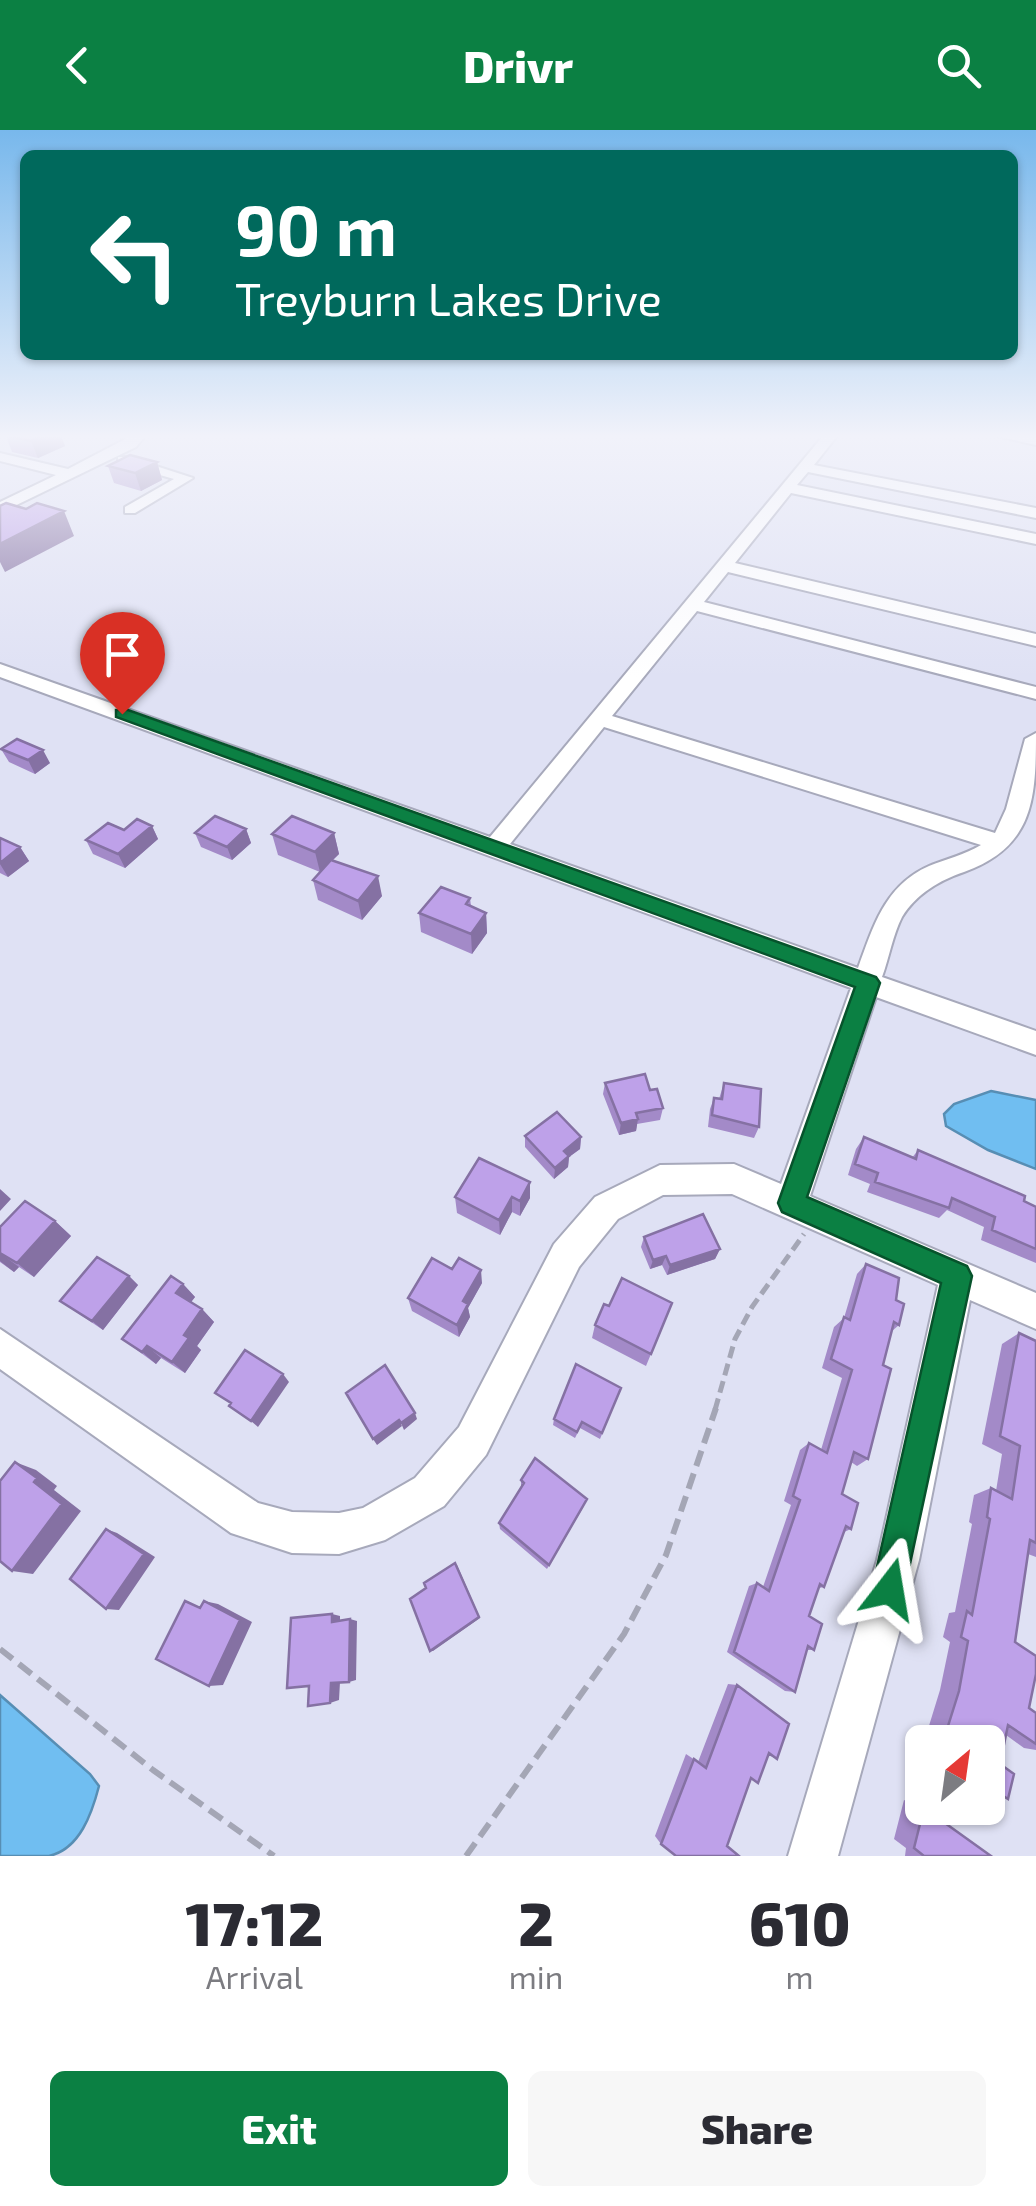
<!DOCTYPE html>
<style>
body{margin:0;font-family:"Exo 2",sans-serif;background:#f7f7f7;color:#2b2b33;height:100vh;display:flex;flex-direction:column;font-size:38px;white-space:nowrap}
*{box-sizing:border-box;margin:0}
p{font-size:32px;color:#7c7c81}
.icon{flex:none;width:55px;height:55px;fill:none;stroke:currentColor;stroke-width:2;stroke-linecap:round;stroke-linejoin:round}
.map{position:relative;height:1726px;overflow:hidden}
.panel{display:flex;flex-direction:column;background:#fff;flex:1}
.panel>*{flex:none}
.hud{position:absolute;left:20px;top:20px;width:998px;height:210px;border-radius:15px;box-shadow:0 2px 8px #0004;background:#00695c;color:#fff;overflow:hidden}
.needle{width:65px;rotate:29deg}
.controls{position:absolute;left:905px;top:1595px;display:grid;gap:20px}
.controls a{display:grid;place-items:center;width:100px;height:100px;border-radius:15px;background:#fff;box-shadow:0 2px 8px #0004;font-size:50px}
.pin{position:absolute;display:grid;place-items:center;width:85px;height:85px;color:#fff;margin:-102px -42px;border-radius:50% 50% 50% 0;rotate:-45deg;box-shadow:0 0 10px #0007}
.pin .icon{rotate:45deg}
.me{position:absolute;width:110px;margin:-55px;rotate:14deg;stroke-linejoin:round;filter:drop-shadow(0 0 8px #0008)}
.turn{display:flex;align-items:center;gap:35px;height:210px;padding:0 50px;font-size:45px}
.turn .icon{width:130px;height:130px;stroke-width:2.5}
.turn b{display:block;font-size:70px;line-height:85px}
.eta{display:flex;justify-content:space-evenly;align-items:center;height:170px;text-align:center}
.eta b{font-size:60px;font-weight:800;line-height:70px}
.button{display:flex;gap:20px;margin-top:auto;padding:20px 50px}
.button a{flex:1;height:115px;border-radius:15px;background:#0b8043;color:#fff;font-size:40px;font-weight:800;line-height:115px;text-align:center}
.button a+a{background:#f7f7f7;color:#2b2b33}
header{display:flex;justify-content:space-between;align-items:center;height:130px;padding:0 50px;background:#0b8043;color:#fff;font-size:45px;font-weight:800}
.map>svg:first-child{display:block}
.water{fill:#70bef1;stroke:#578eb4;stroke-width:2.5}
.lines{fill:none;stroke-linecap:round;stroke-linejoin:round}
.minor-casing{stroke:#a7a9bb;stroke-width:4}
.path-far1{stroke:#a4a6b5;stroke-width:5;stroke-dasharray:12 6;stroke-linecap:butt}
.path{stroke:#a4a6b5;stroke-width:6;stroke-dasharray:16 8;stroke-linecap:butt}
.minor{fill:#fff;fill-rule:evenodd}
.wall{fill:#a38ac8}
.shaded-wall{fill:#8571a3}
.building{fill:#bea1e9;stroke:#8571a3;stroke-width:2.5}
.route{fill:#0b8043;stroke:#07532c;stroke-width:2.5}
</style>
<header><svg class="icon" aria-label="back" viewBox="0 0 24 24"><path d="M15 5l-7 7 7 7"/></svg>Drivr<svg class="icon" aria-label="search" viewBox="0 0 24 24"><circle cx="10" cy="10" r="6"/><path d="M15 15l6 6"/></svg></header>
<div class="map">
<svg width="1036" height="1726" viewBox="0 0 1036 1726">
<rect width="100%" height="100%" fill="#dfe1f4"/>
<path class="water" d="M991 961 1036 970V1039L988 1020 946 996 944 984 954 974Z
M0 1565 90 1644 99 1656C92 1683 80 1719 49 1726 35 1726 15 1726 0 1726Z"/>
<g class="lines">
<g class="minor-casing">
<path id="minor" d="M131 306H145L136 317 0 383V372L56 345 0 331V323L68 339Z
M823 306H837L814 335 1036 378V388L808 342 797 355 1036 404V414L791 363 735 433 1036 504V516L728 442 704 472 1036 557V569L697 481 612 586 995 703 1006 679 1025 609 1036 603C1036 668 1034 717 964 742 940 750 916 764 902 787 893 804 889 828 882 847L1036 901V925L876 867 810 1066 1036 1163V1199L970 1170 919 1430 838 1726H788L877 1430 938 1155 732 1064 663 1065 618 1089 579 1137 486 1325 444 1376 385 1410 339 1424 292 1423 231 1403 0 1239V1199L258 1373 292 1382 339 1383 363 1378 415 1348 459 1297 554 1114 595 1067 660 1035 734 1034 781 1054 851 858 0 547V534L490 707ZM604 597 981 715C964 725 946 729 929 736 885 755 873 797 858 838L510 714Z
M997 306 1036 307V315Z
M118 327H128L193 348 135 383H125V377L174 349 118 333Z"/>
</g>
<path class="path-far1" d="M715 1280 735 1209 752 1177 804 1104"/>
<path class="path" d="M0 1519 153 1640 274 1726
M466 1726 624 1504 666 1425 716 1278"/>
<use href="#minor" class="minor"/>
</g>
<path class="wall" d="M6 306H61L65 316 38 328 12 322Z
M157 332 162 350 141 361 114 353 108 336Z
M1 619 50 633 35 644 9 632Z
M152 696 158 709 125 738 93 724 86 710 124 700Z
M246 699 251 713 232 730 201 717 195 703Z
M334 703 339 724 332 731 382 766 362 790 318 770 313 750 320 742 278 725 272 704Z
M0 708 20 717 29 731 8 747 0 743Z
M470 768 471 776 486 783 487 803 472 824 421 802 419 783Z
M605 953 650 960 663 978 660 990 637 994 636 1001 619 1005 603 964Z
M724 953 759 997 754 1008 708 997 710 979 714 968 719 969Z
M525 1006 581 1007 580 1019 569 1027 568 1037 554 1049 525 1017Z
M864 1007 912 1028 918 1020 1036 1077V1133L981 1110 984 1097 947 1080 939 1088 867 1062 870 1054 848 1045 856 1019Z
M530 1052V1068L520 1086 512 1082 500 1105 457 1083 455 1067Z
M55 1091 71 1106 34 1147 19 1137 14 1142 0 1132V1097Z
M644 1107 720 1119 715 1129 667 1145 662 1135 650 1139 641 1117Z
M866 1134 896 1170 899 1195 892 1201 883 1235 868 1329 857 1336 851 1332 842 1364 851 1399 844 1402 824 1457 819 1458 809 1486 814 1520H807L795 1562 785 1561 727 1522 749 1456 757 1453 763 1457 791 1375 784 1371 800 1320 809 1313 821 1320 842 1248 822 1238 834 1197 844 1188 857 1144Z
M129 1146 138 1155 103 1200 60 1171Z
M482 1153 468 1178 470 1187 459 1207 412 1181 408 1168Z
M183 1154 195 1167 191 1172 202 1179 214 1192 197 1216 201 1220 185 1243 161 1228 156 1234 122 1209Z
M672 1173 646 1236 592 1208 595 1195Z
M1019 1203 1036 1211V1427L1028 1424 1015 1512 1029 1578 1036 1583V1620L1024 1618 1006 1605 1000 1634 1008 1669 993 1665 988 1688 963 1678H988V1612H924L940 1560 950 1512 943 1507 949 1483 955 1482 972 1394 969 1392 974 1365 991 1358 996 1361 1002 1324 982 1314 1002 1214Z
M621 1258 600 1309 580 1298 575 1308 553 1295 554 1289Z
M521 1350 584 1376 547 1439 500 1399 499 1393 521 1358Z
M728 1554 737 1555 777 1629 768 1625 758 1653 750 1649 661 1714 655 1706 686 1624 698 1632Z
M922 1617V1648L915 1642Z
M904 1670 924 1678 991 1726H905L906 1718 894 1709Z"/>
<path class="shaded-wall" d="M42 306H61L65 316 38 328 31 311Z
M157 332 162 350 141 361 135 343Z
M64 381 74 406 5 442 0 432V414Z
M43 620 50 633 35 644 28 630Z
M152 696 158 709 125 738 118 724Z
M246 699 251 713 232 730 227 717Z
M334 703 339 724 320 742 315 722Z
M20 717 29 731 8 747 0 734Z
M378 746 382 766 362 790 358 771Z
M486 783 487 803 472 824 471 804Z
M638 989 636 1001 619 1005 621 993Z
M581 1007 580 1019 569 1027 568 1037 554 1049 555 1038 564 1021Z
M530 1052V1068L520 1086V1071Z
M0 1059 11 1069 0 1081Z
M512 1067V1082L500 1105 499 1090Z
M55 1091 71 1106 34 1147 17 1133Z
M720 1119 715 1129 667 1145 670 1135Z
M0 1123 19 1137 14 1142 0 1131Z
M666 1126 662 1135 650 1139 653 1130Z
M481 1140 482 1153 468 1178 470 1187 459 1207 457 1195 463 1171Z
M129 1146 138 1155 103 1200 92 1191Z
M183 1154 195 1167 188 1176 176 1163Z
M202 1179 214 1192 197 1216 201 1220 185 1243 172 1232 184 1205Z
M147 1216 161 1228 156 1234 142 1222Z
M283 1244 289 1252 258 1297 251 1291Z
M415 1283 417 1289 404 1300 401 1293Z
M399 1290 402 1296 377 1315 373 1309Z
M15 1332 36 1340 57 1356 54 1360 81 1381 33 1444 12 1441Z
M106 1399 117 1403 155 1427 119 1480 106 1479Z
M457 1435 480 1488 433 1521H430Z
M204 1471 218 1474 252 1492 223 1555 209 1556Z
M332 1484 340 1486V1493L332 1492Z
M350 1489 357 1491 356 1550 349 1552Z
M340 1552 339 1570 330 1573 331 1553Z"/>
<path class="building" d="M8 306H42L31 311Z
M130 325 157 332 135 343 108 336Z
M6 373 26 379 37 373 64 381 0 414V376Z
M17 609 43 620 28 630 1 619Z
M215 686 246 699 227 717 195 703Z
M292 686 334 703 315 722 272 704Z
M137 689 152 696 118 724 86 710 108 693 124 700Z
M0 708 20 717 0 733Z
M331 730 378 746 358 771 313 750Z
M441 757 470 768 466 774 486 783 471 804 419 783Z
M645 944 650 960 657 959 663 978 636 983 638 989 621 993 605 953Z
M724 953 761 959 759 997 712 985 714 968 722 969Z
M557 982 581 1007 564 1021 569 1026 555 1038 525 1006Z
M864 1007 916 1029 918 1020 1025 1066 1024 1071 1036 1077V1119L992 1100 995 1087 952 1068 949 1078 875 1052 878 1043 855 1034Z
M479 1028 530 1052 520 1071 512 1067 499 1090 455 1067Z
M25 1071 55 1091 17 1133 0 1123V1097Z
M703 1084 720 1119 670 1135 666 1126 653 1130 644 1107Z
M97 1127 129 1146 92 1191 60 1171Z
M432 1128 452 1139 459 1128 481 1140 463 1171 468 1174 457 1195 408 1168Z
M866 1134 899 1148 896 1170 904 1174 899 1195 894 1192 883 1235 891 1239 868 1329 854 1322 842 1364 858 1373 851 1399 846 1396 824 1457 820 1454 809 1486 822 1494 814 1520 808 1516 795 1562 734 1522 757 1453 769 1461 800 1370 793 1366 809 1313 827 1323 852 1240 831 1229 844 1187 850 1190Z
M171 1146 183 1154 176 1163 202 1179 184 1205 189 1208 172 1232 147 1216 142 1222 122 1209Z
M622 1148 672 1173 651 1224 595 1195 604 1174 609 1176Z
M1019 1203 1036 1211V1413L1030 1410 1015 1512 1036 1526V1544L1029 1578 1036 1583V1614L1008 1595 1000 1634 1014 1644 1008 1669 994 1660 988 1688 974 1678H988V1612H943L959 1561 968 1511 961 1507 967 1481 972 1485 990 1389 987 1387 991 1358 1012 1369 1020 1316 1000 1306Z
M245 1220 283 1244 251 1291 229 1276 231 1273 215 1263Z
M576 1234 621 1258 602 1303 582 1292 577 1302 554 1289Z
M385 1235 415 1283 401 1293 399 1290 373 1309 346 1263Z
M535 1328 587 1369 549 1435 499 1393 524 1353 521 1350Z
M15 1332 37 1348 34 1352 62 1374 12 1441 0 1431V1351Z
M106 1399 144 1424 106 1479 70 1449Z
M455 1433 479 1487 430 1521 410 1469 426 1458 424 1453Z
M185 1471 200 1478 204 1471 240 1490 209 1556 156 1529Z
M332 1484V1492L350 1489 349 1552 331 1553 330 1573 308 1576 309 1556 287 1558 291 1488Z
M737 1555 789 1594 777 1629 769 1623 758 1653 751 1648 727 1716 739 1726H676L661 1714 694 1629 706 1638Z
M924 1678 991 1726H924L914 1718Z"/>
<linearGradient id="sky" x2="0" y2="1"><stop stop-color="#78b8ec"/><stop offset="0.56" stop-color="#f1f2fa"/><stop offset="1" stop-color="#f1f2fa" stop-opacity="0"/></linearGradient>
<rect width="1036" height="547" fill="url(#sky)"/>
<path class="route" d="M116 580H128L876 847 880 853 807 1067 967 1136 972 1146 902 1471 890 1477 878 1471 872 1459 941 1153 782 1082 778 1073 855 857 116 587Z"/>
</svg>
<div class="controls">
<a><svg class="needle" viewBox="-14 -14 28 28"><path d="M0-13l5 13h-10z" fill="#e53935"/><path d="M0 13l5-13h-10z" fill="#7c7c81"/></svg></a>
</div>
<div class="pin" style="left:122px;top:584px;background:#d93025"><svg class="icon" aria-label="arrive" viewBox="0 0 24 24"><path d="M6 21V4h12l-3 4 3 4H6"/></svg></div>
<svg class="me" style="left:890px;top:1459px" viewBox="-20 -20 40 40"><path d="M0-17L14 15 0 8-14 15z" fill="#0b8043" stroke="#fff" stroke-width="4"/></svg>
<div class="hud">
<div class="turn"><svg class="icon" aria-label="left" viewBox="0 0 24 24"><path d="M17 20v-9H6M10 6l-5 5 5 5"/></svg><div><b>90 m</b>Treyburn Lakes Drive</div></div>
</div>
</div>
<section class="panel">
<div class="eta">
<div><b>17:12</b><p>Arrival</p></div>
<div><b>2</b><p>min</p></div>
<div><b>610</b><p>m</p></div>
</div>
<div class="button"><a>Exit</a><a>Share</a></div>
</section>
